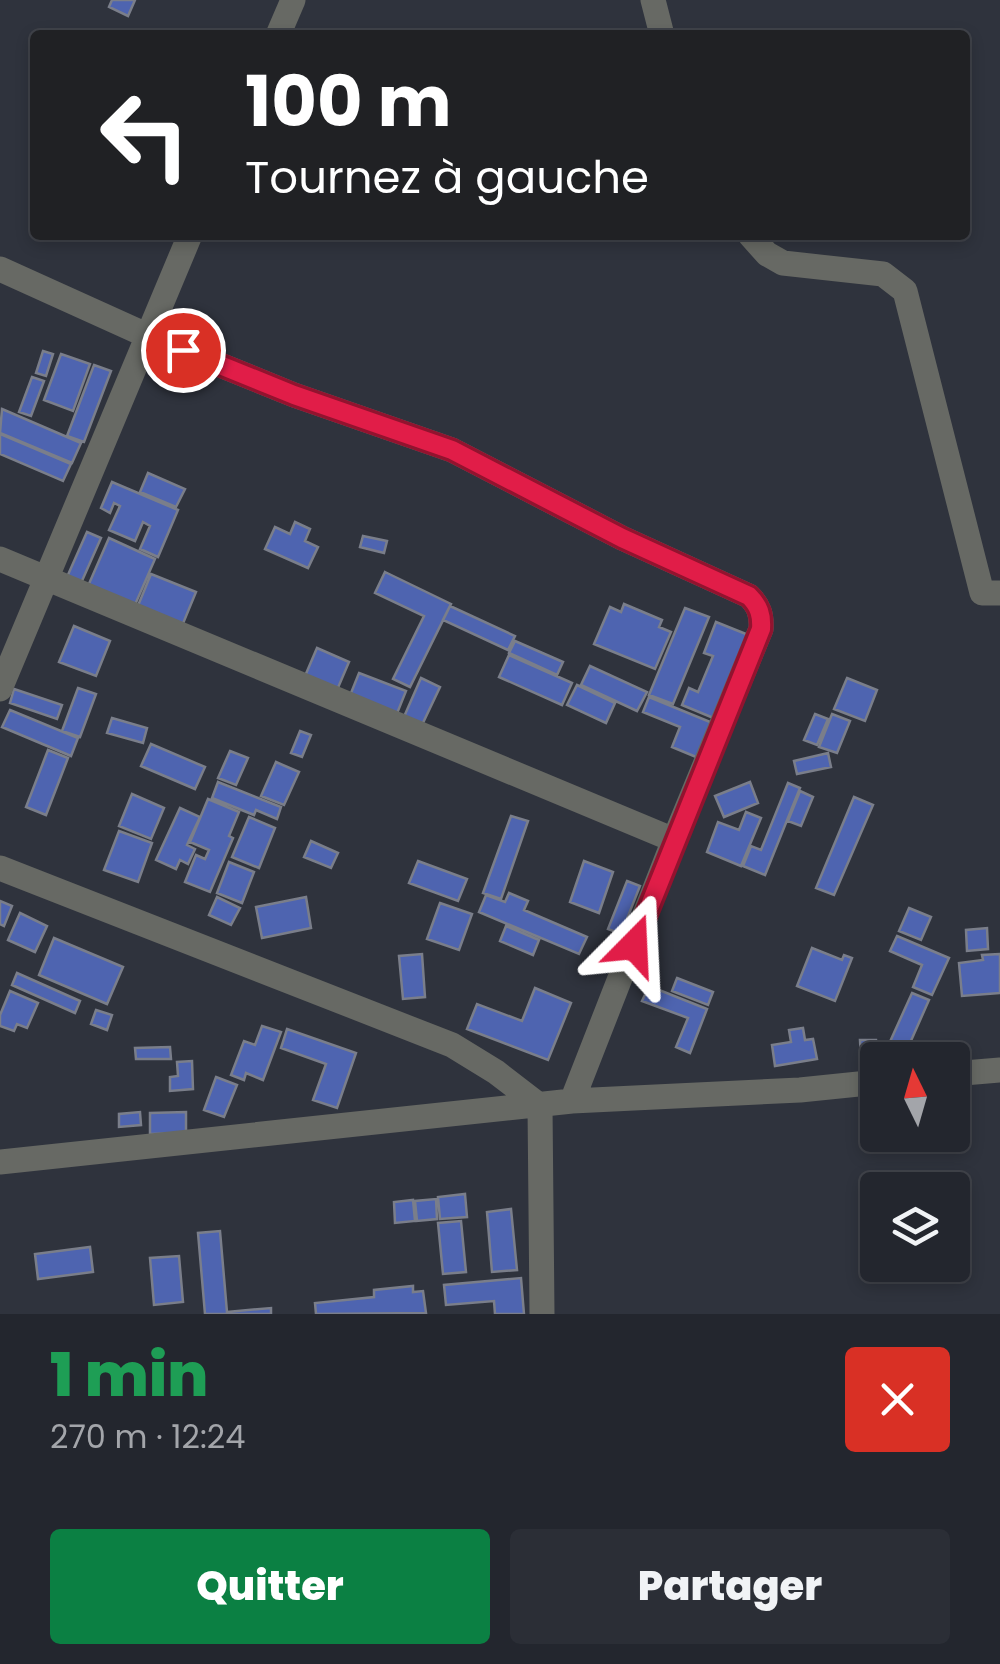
<!DOCTYPE html>
<html lang="fr">
<meta charset="utf-8">
<style>
body{margin:0;font-family:Poppins,sans-serif;background:#2b2e36;color:#f1f3f6;height:100vh;display:flex;flex-direction:column;font-size:38px;white-space:nowrap}
*{box-sizing:border-box;margin:0}
p{font-size:32px;color:#a3a5aa}
.icon{flex:none;width:55px;height:55px;fill:none;stroke:currentColor;stroke-width:2;stroke-linecap:round;stroke-linejoin:round}
.map{position:relative;height:1314px;overflow:hidden}
.drawer{display:flex;flex-direction:column;background:#23262e;flex:1}
.drawer>*{flex:none}
.guide{position:absolute;left:30px;top:30px;width:940px;height:210px;border-radius:10px;box-shadow:0 5px 15px #0003,0 0 0 2px #40434a;background:#202124;color:#fff;overflow:hidden}
.needle{width:65px;rotate:355deg}
.buttons{position:absolute;left:860px;top:1042px;display:grid;gap:20px}
.buttons a{display:grid;place-items:center;width:110px;height:110px;border-radius:10px;background:#23262e;box-shadow:0 5px 15px #0003,0 0 0 2px #40434a;font-size:50px}
.pin{position:absolute;display:grid;place-items:center;width:85px;height:85px;color:#fff;margin:-42px;border:5px solid #fff;border-radius:50%;box-shadow:0 2px 10px #0007}
.me{position:absolute;width:110px;margin:-55px;rotate:21deg;stroke-linejoin:round;filter:drop-shadow(0 0 8px #0008)}
.turn{display:flex;align-items:center;gap:35px;height:210px;padding:0 50px;font-size:45px}
.turn .icon{width:130px;height:130px;stroke-width:2.5}
.turn b{display:block;font-size:70px;line-height:85px}
.round{display:grid;place-items:center;flex:none;width:105px;height:105px;border-radius:10px;background:#2b2e36}
.head{display:flex;align-items:center;justify-content:space-between;height:170px;padding:0 50px}
h1{font-size:60px;font-weight:800;line-height:75px;color:#1e9e55}
.action{display:flex;gap:20px;margin-top:auto;padding:20px 50px}
.action a{flex:1;height:115px;border-radius:10px;background:#0b8043;color:#fff;font-size:40px;font-weight:800;line-height:115px;text-align:center}
.action a+a{background:#2b2e36;color:#f1f3f6}
.map>svg:first-child{display:block}
.building{fill:#4e64b0;stroke:#7a7e8a;stroke-width:2.5}
.lines{fill:none;stroke-linecap:round;stroke-linejoin:round}
.minor{stroke:#676964;stroke-width:25}
.route-casing{stroke:#92132f;stroke-width:25}
.route{stroke:#e11d48;stroke-width:18}
</style>
<div class="map">
<svg width="1000" height="1314" viewBox="0 0 1000 1314">
<rect width="100%" height="100%" fill="#2f333d"/>
<path class="building" d="M112 0H135L128 16 109 7Z
M43 351 53 354 46 376 36 373Z
M61 354 90 364 73 411 44 400Z
M94 365 111 371 84 442 67 436Z
M32 377 44 381 31 416 19 412Z
M2 409 81 443 72 463 0 433Z
M0 434 71 464 63 481 0 454Z
M148 473 185 489 176 507 140 492Z
M112 482 178 510 158 557 140 549 150 526 143 522 135 541 109 530 120 506 114 503 110 513 101 508Z
M295 522 310 529 305 541 318 547 308 568 265 549 275 527 290 534Z
M87 532 101 538 81 583 67 577Z
M363 536 387 541 384 553 360 547Z
M109 538 155 559 134 607 88 586Z
M385 572 451 604 410 687 393 679 424 616 375 593Z
M151 574 196 592 182 626 137 608Z
M624 604 662 620 659 627 671 632 655 669 594 644 610 607 621 612Z
M450 606 515 636 508 650 443 620Z
M685 608 709 617 673 704 649 695Z
M716 622 751 636 716 719 682 705 689 688 698 692 713 656 704 653Z
M74 626 110 641 96 676 59 662Z
M515 641 563 662 557 675 509 653Z
M317 648 349 662 334 697 305 676Z
M509 655 572 683 562 705 499 677Z
M590 666 647 692 637 711 581 685Z
M359 673 406 691 396 716 349 698Z
M421 678 440 687 421 727 403 719Z
M847 678 877 690 865 721 834 709Z
M577 685 615 703 606 723 567 705Z
M78 688 96 694 80 737 62 731Z
M14 689 62 705 57 719 10 703Z
M649 697 715 724 701 759 672 747 680 727 643 712Z
M10 710 78 738 71 756 2 727Z
M815 714 828 719 817 745 804 740Z
M832 714 850 721 837 753 819 747Z
M112 718 147 728 143 743 107 733Z
M300 731 311 735 302 757 291 753Z
M151 744 205 767 195 789 141 766Z
M48 750 68 758 46 815 26 807Z
M230 751 248 758 236 785 218 778Z
M828 753 831 767 797 774 794 761Z
M276 762 299 772 284 805 261 796Z
M218 782 281 807 277 819 256 810 254 815 212 798Z
M750 782 758 803 724 817 715 796Z
M788 783 800 788 765 875 743 866 751 846 761 850Z
M800 791 813 797 801 826 788 821Z
M132 794 164 808 151 839 119 826Z
M854 797 873 805 834 895 816 888Z
M208 799 239 812 229 836 233 838 210 892 185 882 196 855 205 859 209 850 190 842Z
M180 808 200 817 187 845 195 849 188 864 180 860 176 869 156 860Z
M746 812 761 818 741 866 707 852 718 822 739 830Z
M511 816 528 821 501 899 483 893Z
M249 817 275 828 259 868 232 857Z
M119 831 152 843 138 882 104 870Z
M311 841 338 853 331 868 304 857Z
M418 861 467 879 458 901 409 883Z
M584 861 613 872 599 913 570 902Z
M229 862 254 872 242 903 217 893Z
M627 881 640 886 621 934 608 929Z
M509 893 528 901 524 910 587 937 579 954 479 912 486 895 505 902Z
M217 897 240 908 231 925 209 915Z
M306 897 311 928 262 938 256 907Z
M0 901 12 906 4 926 0 924Z
M440 903 472 914 459 950 427 939Z
M909 908 931 917 921 940 899 931Z
M20 913 47 926 35 952 8 940Z
M506 926 539 940 533 955 500 941Z
M987 928 988 949 967 951 966 930Z
M897 936 949 958 932 995 913 987 922 965 890 951Z
M54 938 123 967 107 1004 39 975Z
M812 948 842 960 844 955 852 958 835 1001 797 986Z
M422 954 425 997 403 999 399 956Z
M1000 954V993L962 996 959 963 983 960 982 955Z
M17 973 80 1001 75 1013 12 985Z
M677 978 713 992 708 1005 672 991Z
M649 986 707 1009 690 1053 676 1047 688 1018 642 1001Z
M535 988 571 1003 548 1060 467 1029 477 1004 522 1021Z
M10 991 38 1003 27 1028 17 1024 14 1031 0 1026V1015Z
M912 993 929 1000 906 1052 889 1044Z
M96 1010 112 1015 107 1030 91 1024Z
M262 1026 281 1032 263 1080 246 1073 244 1080 231 1075 244 1041 255 1045Z
M803 1028 805 1040 813 1039 817 1059 775 1066 772 1045 791 1042 789 1030Z
M287 1029 356 1053 337 1108 313 1100 326 1064 281 1048Z
M860 1040H876L877 1058 861 1059Z
M170 1047 171 1059H136L135 1048Z
M192 1061 193 1089 170 1091V1077L178 1076 177 1062Z
M216 1077 237 1085 224 1117 204 1110Z
M140 1112 141 1125 119 1127V1114Z
M186 1112V1133L150 1134V1113Z
M465 1194 467 1217 440 1219 438 1197Z
M436 1199 437 1219 417 1221 415 1201Z
M413 1200 415 1221 395 1223 394 1202Z
M511 1209 517 1270 492 1272 487 1212Z
M461 1221 466 1272 443 1274 438 1223Z
M220 1231 227 1312 271 1308V1314H205L198 1233Z
M90 1247 93 1272 38 1279 35 1254Z
M179 1256 183 1302 154 1305 150 1258Z
M521 1278 524 1314H495L494 1301 446 1305 444 1285Z
M413 1286V1292L423 1291 426 1313 316 1314 315 1303 374 1297V1290Z"/>
<g class="lines">
<path class="minor" d="M653 0 662 35
M278 35 293 0
M750 235 767 254 783 263 883 274 905 291 982 593H1000
M0 269 146 335 294 395 452 450 622 538 749 596C759 606 762 615 761 629L674 840 572 1101
M0 559 674 840
M0 689 190 235
M0 868 452 1045 496 1072 540 1106 542 1314
M952 1074 1000 1070
M0 1162 572 1101 800 1090 878 1082"/>
</g>
<g class="lines">
<g class="route-casing">
<path id="route" d="M183 350 294 395 452 450 622 538 749 596C759 606 762 615 761 629L634 945"/>
</g>
<use href="#route" class="route"/>
</g>
</svg>
<div class="buttons">
<a><svg class="needle" viewBox="-14 -14 28 28"><path d="M0-13l5 13h-10z" fill="#e53935"/><path d="M0 13l5-13h-10z" fill="#a3a5aa"/></svg></a>
<a><svg class="icon" aria-label="layers" viewBox="0 0 24 24"><path d="M12 4l9 5-9 5-9-5zM3 14l9 5 9-5"/></svg></a>
</div>
<div class="pin" style="left:183px;top:350px;background:#d93025"><svg class="icon" aria-label="arrive" viewBox="0 0 24 24"><path d="M6 21V4h12l-3 4 3 4H6"/></svg></div>
<svg class="me" style="left:634px;top:945px" viewBox="-20 -20 40 40"><path d="M0-17L14 15 0 8-14 15z" fill="#e11d48" stroke="#fff" stroke-width="4"/></svg>
<div class="guide">
<div class="turn"><svg class="icon" aria-label="left" viewBox="0 0 24 24"><path d="M17 20v-9H6M10 6l-5 5 5 5"/></svg><div><b>100 m</b>Tournez à gauche</div></div>
</div>
</div>
<section class="drawer">
<div class="head"><div><h1>1 min</h1><p>270 m · 12:24</p></div><a class="round" style="background:#d93025;color:#fff"><svg class="icon" aria-label="close" viewBox="0 0 24 24"><path d="M6 6l12 12M18 6L6 18"/></svg></a></div>
<div class="action"><a>Quitter</a><a>Partager</a></div>
</section>
